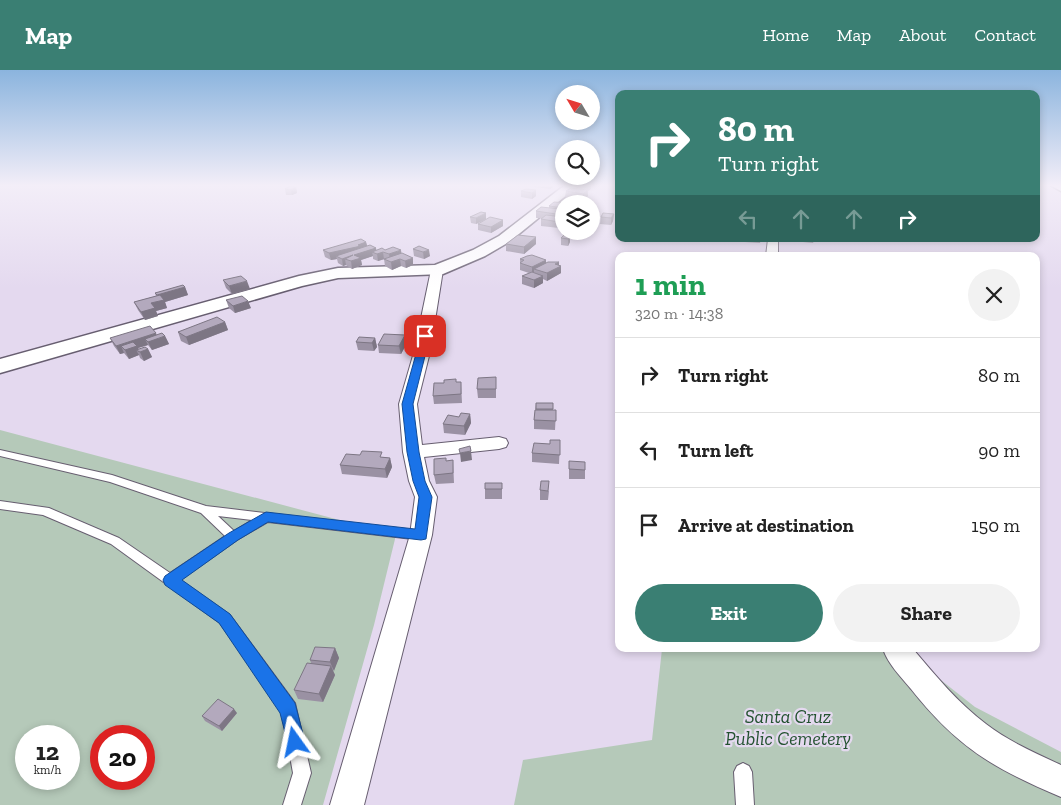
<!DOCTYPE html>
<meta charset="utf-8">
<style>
body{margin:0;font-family:"Zilla Slab",serif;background:#f2f2f2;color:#222;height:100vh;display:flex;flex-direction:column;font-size:19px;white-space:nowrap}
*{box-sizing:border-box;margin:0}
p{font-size:16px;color:#767676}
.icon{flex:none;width:28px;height:28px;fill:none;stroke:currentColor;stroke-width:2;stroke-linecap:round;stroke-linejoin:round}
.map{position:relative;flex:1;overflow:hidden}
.panel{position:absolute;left:615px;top:182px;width:425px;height:400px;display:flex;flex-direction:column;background:#fff;border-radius:10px;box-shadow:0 2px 8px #0003}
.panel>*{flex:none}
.banner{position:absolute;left:615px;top:20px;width:425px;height:152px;border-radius:10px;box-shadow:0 2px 8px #0003;background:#3a7f73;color:#fff;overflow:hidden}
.needle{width:32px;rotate:308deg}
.tools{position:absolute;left:555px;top:15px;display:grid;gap:10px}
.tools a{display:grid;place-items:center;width:45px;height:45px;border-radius:50%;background:#fff;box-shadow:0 2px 8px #0003;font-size:25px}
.speed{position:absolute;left:15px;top:655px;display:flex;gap:10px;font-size:25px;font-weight:700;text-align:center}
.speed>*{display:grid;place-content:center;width:65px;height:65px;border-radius:50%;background:#fff;box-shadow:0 2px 8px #0003;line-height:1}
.speed small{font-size:12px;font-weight:400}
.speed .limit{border:8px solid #d22;background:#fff;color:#111}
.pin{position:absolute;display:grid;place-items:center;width:42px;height:42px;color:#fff;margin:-21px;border-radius:10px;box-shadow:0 2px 8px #0006}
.me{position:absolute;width:55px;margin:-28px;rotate:348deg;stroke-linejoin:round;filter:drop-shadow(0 0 4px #0008)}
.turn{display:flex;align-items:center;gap:18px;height:105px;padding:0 20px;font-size:22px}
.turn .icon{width:65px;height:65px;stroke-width:2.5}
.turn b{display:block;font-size:35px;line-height:42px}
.lanes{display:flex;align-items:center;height:48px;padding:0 20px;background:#0003;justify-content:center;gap:25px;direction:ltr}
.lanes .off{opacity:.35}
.round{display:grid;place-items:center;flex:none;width:52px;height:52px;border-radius:26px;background:#f2f2f2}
.head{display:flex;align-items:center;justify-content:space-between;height:85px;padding:0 20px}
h1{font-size:30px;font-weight:800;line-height:38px;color:#1e9e55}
.button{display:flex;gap:10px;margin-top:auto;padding:10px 20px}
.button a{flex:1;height:58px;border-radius:30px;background:#3a7f73;color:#fff;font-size:20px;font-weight:800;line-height:58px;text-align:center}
.button a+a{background:#f2f2f2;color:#222}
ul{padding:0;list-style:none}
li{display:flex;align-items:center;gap:15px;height:75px;padding:0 20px;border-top:1px solid #e0e0e0}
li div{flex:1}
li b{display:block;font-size:19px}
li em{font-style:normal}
header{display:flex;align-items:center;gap:30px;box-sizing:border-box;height:70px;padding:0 25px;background:#3a7f73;color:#fff}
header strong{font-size:24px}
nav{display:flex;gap:28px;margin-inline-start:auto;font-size:18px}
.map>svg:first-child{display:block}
.green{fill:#b5c9b9;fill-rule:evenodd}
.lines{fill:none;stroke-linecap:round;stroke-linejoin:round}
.lane-casing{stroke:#675e70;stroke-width:2}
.street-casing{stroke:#675e70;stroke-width:2}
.secondary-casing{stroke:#675e70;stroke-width:3}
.lane{fill:#fff;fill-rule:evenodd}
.street{fill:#fff;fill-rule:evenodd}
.secondary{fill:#fff;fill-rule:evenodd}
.wall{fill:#9a91a3}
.shaded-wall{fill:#7d7684}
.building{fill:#b3a9bd;stroke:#7d7684}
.route{fill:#1a73e8;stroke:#114b97}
.labels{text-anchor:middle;stroke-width:4.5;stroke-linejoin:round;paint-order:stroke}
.near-park-label{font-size:19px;font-style:italic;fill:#235230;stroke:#e4d9ef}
</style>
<header>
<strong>Map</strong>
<nav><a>Home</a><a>Map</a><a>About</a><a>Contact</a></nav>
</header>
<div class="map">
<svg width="1061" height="735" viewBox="0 0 1061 735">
<rect width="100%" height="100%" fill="#e4d9ef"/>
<path class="green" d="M0 360 396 465 374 555 323 735H0ZM26 666H69V709H26ZM101 666H144V709H101Z
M662 579H913L937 607 975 637 1061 682V735H514L523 690 652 670Z"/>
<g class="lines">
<g class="lane-casing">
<path id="lane" d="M0 380 112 405 206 436 425 462 427 465 425 468 421 470 268 452 237 470 180 510 230 545 295 633 311 703 301 735H283L293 703 282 642 220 553 111 474 43 445 0 439V431L49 438 119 468 170 503 225 466 201 443 110 412 0 386ZM218 446 252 450 234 461Z
M743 693 749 696 752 702 754 735H736L734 702 737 696Z"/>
</g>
<g class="street-casing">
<path id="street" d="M768 169H778V186H766Z
M437 196 443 200 430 282 417 334 422 375 499 367 506 369 508 373 506 377 499 379 424 387 429 411 437 427 432 465 364 735H330L410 465 415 427 409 411 403 382 399 334 414 282 431 200Z
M883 579H913C935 605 958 633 986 654 1008 671 1035 683 1061 695V727C994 699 957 677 911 619 901 607 888 594 883 579Z"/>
</g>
<g class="secondary-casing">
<path id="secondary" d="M565 115H579L509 172 485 186 443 204 338 208 302 216 0 303V289L299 206 338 198 435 195 473 180 499 166Z
M1050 115H1061V121Z"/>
</g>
<use href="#lane" class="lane"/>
<use href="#street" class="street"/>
<use href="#secondary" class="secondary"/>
</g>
<path class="wall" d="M535 115H554V116L550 119 535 117Z
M576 115H591V119L588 121V126L583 130 565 127 566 121 576 118Z
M296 117 297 123 292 125H286L285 119Z
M526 119 536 126 532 129 521 127V121Z
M564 134 563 154 559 158 541 156V149L542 148H536V141L549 138V136Z
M614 144 613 151 611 155 600 154 601 147Z
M470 147 486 149 503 150V156L491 163 478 160V154L481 152 476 154 471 153Z
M570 166V172L568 176 561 175V168Z
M745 169H761L760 173 745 172Z
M792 169H815L813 173 793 171Z
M366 172 367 176 376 178V181L385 180 401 183 413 195 406 198 401 196 392 200 385 196 384 189H385L378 191 373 189V186L361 190 362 195 352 199 347 196 346 195 343 196 338 193 337 189 331 190 325 187 323 180Z
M506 174H536L524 184 506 181Z
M419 176 430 186 424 189 414 186 413 179Z
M520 189 546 190V193L561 196V203L547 211 543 209V213L534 218 522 214V206L529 203 520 200Z
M223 210 250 219 232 224 226 218Z
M185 217 188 225 165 232 167 238 156 241 158 246 145 250 138 240 134 232 156 226 155 223Z
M226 230 251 238 235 243 229 238Z
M225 252 228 260 189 275 181 271 178 262Z
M156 265 165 266 169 274 152 280 148 275 138 278 139 279H148L152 287 144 291 140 288 139 285 129 289 124 283 120 284 114 276 110 268Z
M405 265 407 273 401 284 379 283 378 275Z
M375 268 377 277 374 281 358 280 356 272Z
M496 307V328H478L477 319Z
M456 312H461L462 333 434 334 433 326Z
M536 333H553V340H556L555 360 534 359V350Z
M470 344 471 353 465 365 444 363 443 354 459 347Z
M560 370 559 394 532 392V383L550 374Z
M383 387 390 388 392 397 387 408 342 404 340 395Z
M453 390 454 413 436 414 434 405 447 391Z
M569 391 585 400V409H569Z
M502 413V429H485V419Z
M540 420 549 421 548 430H540Z
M335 578 339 588 333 601 335 605 323 632 298 629 294 620 311 593 310 590Z
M237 643 222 661 205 651 202 646Z"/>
<path class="shaded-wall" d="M551 115H554V116L550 119Z
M588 115H591V119L588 121V126L583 130V124L586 121 587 116Z
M296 117 297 123 292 125 291 120Z
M536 120V126L532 129V123Z
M560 139V145L556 150V144Z
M486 143V149L476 154V148Z
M614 144 613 151 611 155V148Z
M563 147V154L559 158V152Z
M503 150V156L491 163V157Z
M570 166V172L568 176V169Z
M536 167V174L524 184V177Z
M366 172 368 179 376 178 377 184 372 182 373 186 361 190 362 195 352 199 351 191 345 189 346 195 343 196 342 189 354 185 336 186 337 189 331 190 329 183Z
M401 180 402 187 390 191 389 184Z
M429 180 430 186 424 189 423 182Z
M383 182 384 189 378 191 377 184Z
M413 188V195L406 198 405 191Z
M400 189 401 196 392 200 391 192Z
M546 190V197L534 199V203L532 204V197Z
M559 192V197L561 196V203L547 211V203L555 194Z
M543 206V213L534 218V210Z
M247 211 250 219 232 224 229 216Z
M185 217 188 225 165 232 167 238 156 241 158 246 145 250 141 242 151 233 160 231 157 225Z
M248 231 251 238 235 243 233 236Z
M225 252 228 260 189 275 186 267Z
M156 263 158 269 165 266 169 274 152 280 148 272 145 269 148 275 138 278 140 282 148 279 152 287 144 291 140 282 136 280 139 285 129 289 125 280 121 276 124 283 120 284 116 276Z
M405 265 407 273 401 284 399 276Z
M375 268 377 277 374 281 372 273Z
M470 344 471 353 465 365 464 356Z
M471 381 472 390 461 392 460 383Z
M390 388 392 397 387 408 385 399Z
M335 578 339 588 334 601 330 592Z
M331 596 335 605 323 632 319 624Z
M234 639 237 643 222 661 219 656Z"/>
<path class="building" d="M290 116 296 117 291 120 285 119Z
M571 118 588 120 583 124 566 121Z
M526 119 536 120 532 123 521 121Z
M554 132 569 133 564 134 563 138 549 136Z
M541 137 560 139 556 144 536 141Z
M481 142 486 143 476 148 470 147Z
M603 143 614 144 611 148 601 147Z
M546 145 563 147 559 152 541 149Z
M490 147 503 150 491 157 478 154Z
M518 165 536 167 524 177 506 174Z
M564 165 570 166 568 169 561 168Z
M361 169 366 172 358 175 361 176 329 183 323 180Z
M370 175 376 178 354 185 361 188 351 191 345 189 353 185 342 189 336 186Z
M419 176 429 180 423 182 413 179Z
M393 177 401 180 389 184 383 182 377 184 372 182 382 178 385 180Z
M402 183 413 188 405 191 400 189 391 192 384 189Z
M747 184 760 185V186H747Z
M532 185 546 190 532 197 520 193 524 190 520 189 527 186Z
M548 192H559L555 194 561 196 547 203 534 199Z
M532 202 543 206 534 210 522 206Z
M241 206 247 211 229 216 223 210Z
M183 215 185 217 157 225 155 223Z
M160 225 164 230 151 233 155 238 141 242 134 232Z
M242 226 248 231 233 236 226 230Z
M217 247 225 252 186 267 178 262Z
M150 256 156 263 116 276 110 268Z
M162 263 165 266 148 272 145 269Z
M384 264 405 265 399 276 378 275Z
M359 267 375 268 372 273 356 272Z
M133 272 137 276 125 280 121 276Z
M145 277 148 279 140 282 136 280Z
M496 307V319H477L478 308Z
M456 309V312H461V324L433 326 434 313H444V310Z
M536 333H553V339H536Z
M535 340H556V351L534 350Z
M461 343 470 344 464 356 443 354 448 345 459 347Z
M550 370H560V385L532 383 534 373 550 374Z
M470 376 471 381 460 383 459 379Z
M362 381 382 382 380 387 390 388 385 399 340 395 346 384 360 385Z
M446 388V391L453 390V403L434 405V389Z
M569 391 585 392V400L569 399Z
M541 411H549L548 421 540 420Z
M485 413H502V419H485Z
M315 577 335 578 330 592 310 590Z
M307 593 331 596 319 624 294 620Z
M218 629 234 639 219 656 202 646Z"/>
<linearGradient id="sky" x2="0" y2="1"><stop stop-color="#8bb4de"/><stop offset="0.53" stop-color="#f3eef8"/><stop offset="1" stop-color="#f3eef8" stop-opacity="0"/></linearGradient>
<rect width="1061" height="218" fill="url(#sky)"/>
<path class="route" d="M425 263 430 266 413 334 419 382 425 411 432 427 426 469 421 470 268 452 238 470 182 510 230 544 295 633 305 672 302 678 295 681 289 678 280 643 219 553 165 515 163 510 165 506 229 463 266 442 415 459 419 427 413 411 407 382 402 334 421 266Z"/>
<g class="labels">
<g class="near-park-label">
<text x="788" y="653">Santa Cruz<tspan x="788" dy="22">Public Cemetery</tspan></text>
</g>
</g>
</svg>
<div class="tools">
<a><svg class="needle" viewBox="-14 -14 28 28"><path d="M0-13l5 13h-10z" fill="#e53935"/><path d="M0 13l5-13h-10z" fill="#767676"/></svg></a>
<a><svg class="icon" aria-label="search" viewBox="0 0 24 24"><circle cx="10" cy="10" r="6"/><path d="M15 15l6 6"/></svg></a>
<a><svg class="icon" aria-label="layers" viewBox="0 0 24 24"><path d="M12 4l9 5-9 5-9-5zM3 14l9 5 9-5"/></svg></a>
</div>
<div class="speed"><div>12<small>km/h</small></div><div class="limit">20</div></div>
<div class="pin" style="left:425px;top:266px;background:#d93025"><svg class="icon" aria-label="arrive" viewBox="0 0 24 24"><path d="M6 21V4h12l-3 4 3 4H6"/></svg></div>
<svg class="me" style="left:295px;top:672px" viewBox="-20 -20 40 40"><path d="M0-17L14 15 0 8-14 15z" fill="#1a73e8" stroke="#fff" stroke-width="4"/></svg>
<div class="banner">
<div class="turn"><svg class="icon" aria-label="right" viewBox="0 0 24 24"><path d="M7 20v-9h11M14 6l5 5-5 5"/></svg><div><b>80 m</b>Turn right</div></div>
<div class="lanes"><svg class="icon off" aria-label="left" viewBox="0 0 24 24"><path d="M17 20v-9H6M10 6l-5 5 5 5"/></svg><svg class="icon off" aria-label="ahead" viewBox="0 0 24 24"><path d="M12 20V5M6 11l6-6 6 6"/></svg><svg class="icon off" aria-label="ahead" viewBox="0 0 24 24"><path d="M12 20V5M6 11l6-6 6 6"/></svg><svg class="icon" aria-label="right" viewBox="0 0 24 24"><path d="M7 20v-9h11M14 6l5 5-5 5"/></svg></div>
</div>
<section class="panel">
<div class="head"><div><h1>1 min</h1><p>320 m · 14:38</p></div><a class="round"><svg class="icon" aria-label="close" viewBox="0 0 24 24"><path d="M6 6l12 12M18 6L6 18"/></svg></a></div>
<ul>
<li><svg class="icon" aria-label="right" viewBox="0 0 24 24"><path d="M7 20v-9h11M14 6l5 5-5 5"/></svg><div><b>Turn right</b></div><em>80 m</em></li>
<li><svg class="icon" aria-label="left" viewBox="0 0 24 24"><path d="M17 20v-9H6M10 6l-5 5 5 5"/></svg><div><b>Turn left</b></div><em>90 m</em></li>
<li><svg class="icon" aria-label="arrive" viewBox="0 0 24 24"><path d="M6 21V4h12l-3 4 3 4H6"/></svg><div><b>Arrive at destination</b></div><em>150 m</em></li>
</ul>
<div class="button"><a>Exit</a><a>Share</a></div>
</section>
</div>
